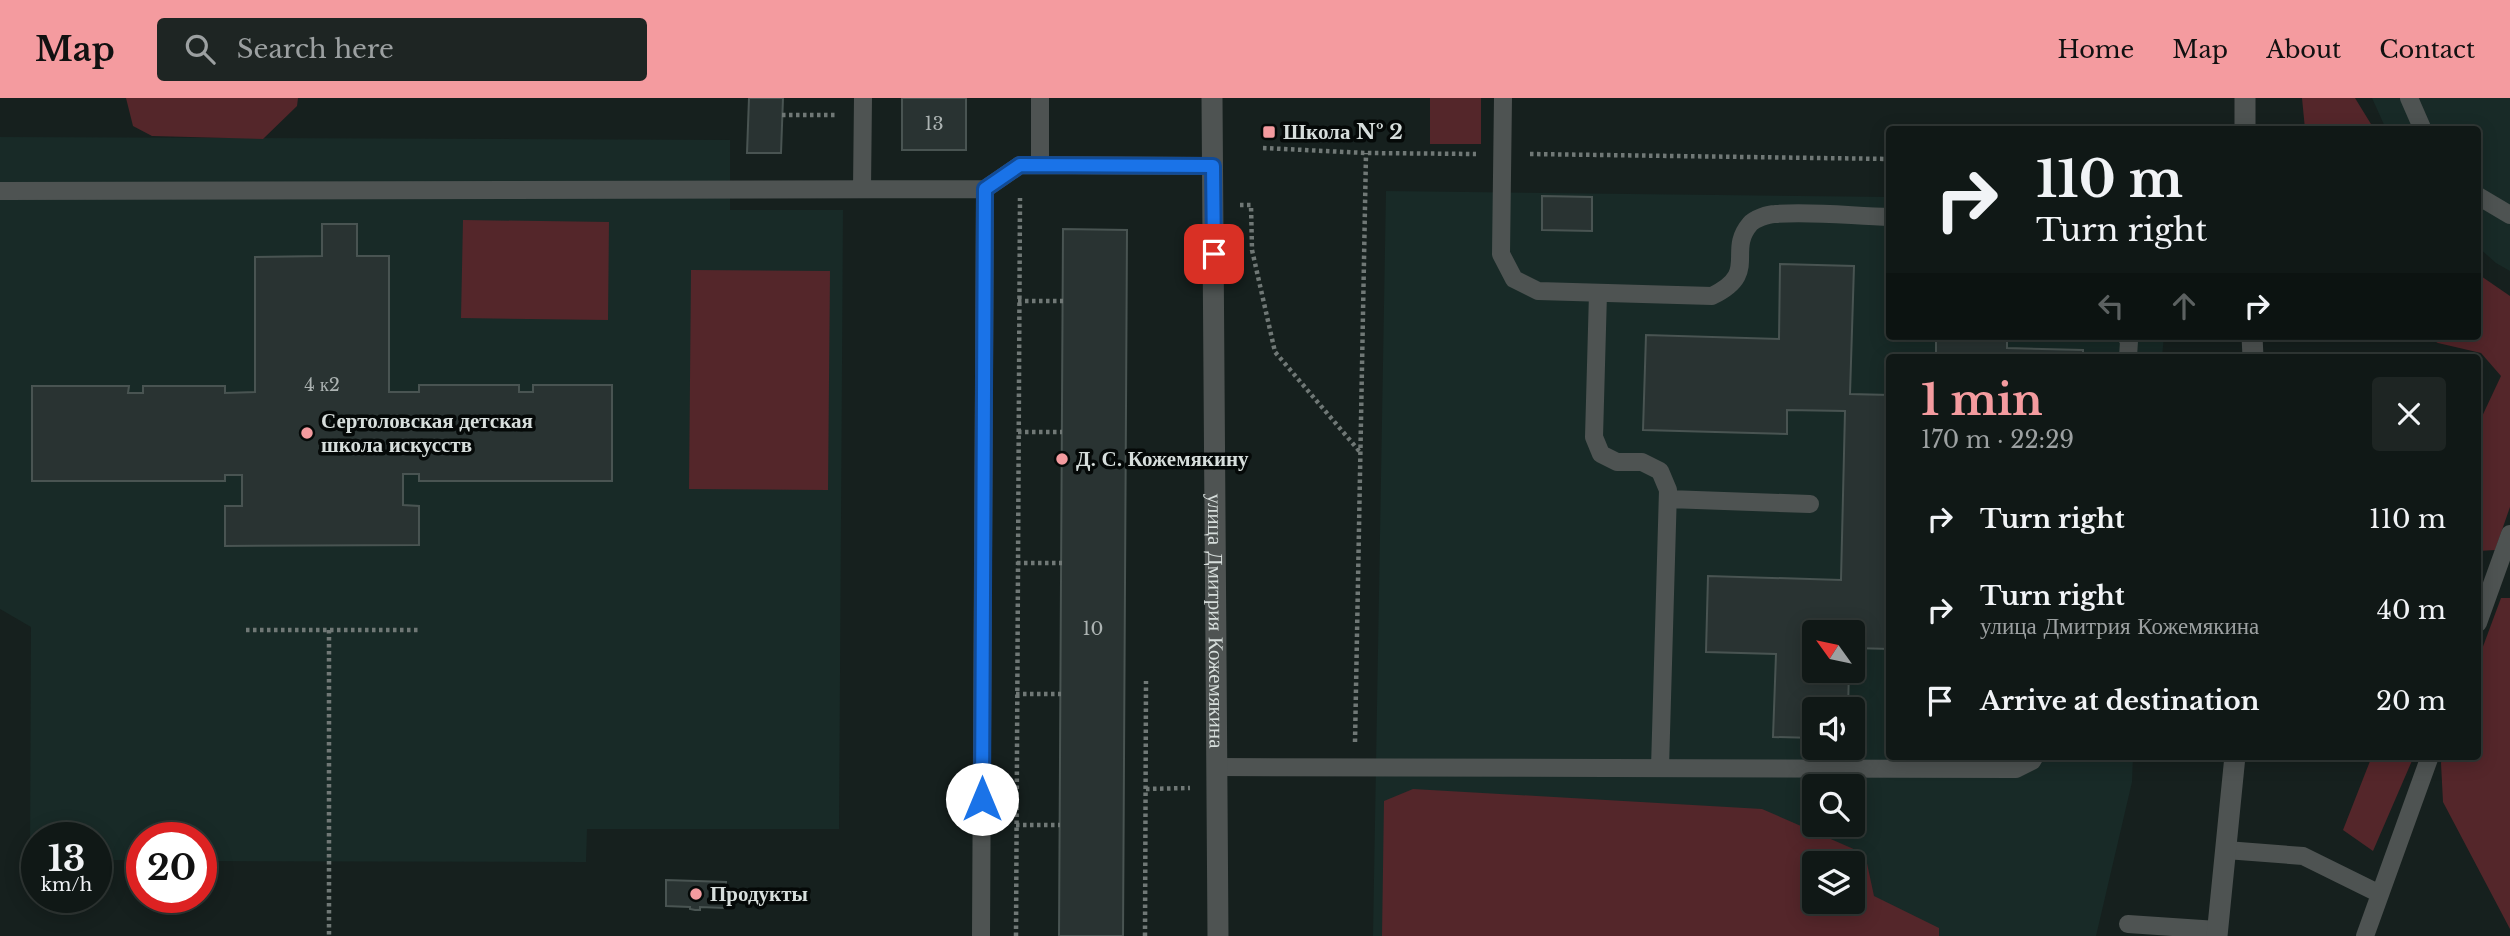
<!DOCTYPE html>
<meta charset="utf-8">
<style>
body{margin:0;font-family:"Libre Baskerville",serif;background:#1e2523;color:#f1f3f6;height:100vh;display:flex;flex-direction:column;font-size:26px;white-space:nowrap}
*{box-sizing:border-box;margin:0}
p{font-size:23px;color:#9ca0a1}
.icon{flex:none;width:38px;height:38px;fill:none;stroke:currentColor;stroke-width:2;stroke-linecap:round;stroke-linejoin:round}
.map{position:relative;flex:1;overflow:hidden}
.sheet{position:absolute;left:1886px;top:256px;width:595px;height:406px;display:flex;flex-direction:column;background:#101816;border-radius:7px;box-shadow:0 4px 18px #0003,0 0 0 2px #303735}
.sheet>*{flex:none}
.banner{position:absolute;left:1886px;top:28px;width:595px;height:214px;border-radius:7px;box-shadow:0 4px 18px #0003,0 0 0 2px #303735;background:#101816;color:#f1f3f6;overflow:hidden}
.needle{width:46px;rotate:303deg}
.tools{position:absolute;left:1802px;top:522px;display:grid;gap:14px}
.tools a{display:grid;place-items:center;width:63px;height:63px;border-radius:7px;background:#101816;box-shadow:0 4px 18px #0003,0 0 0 2px #303735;font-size:35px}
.speed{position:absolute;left:21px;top:724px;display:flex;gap:14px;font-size:35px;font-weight:700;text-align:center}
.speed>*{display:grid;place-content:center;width:91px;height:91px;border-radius:50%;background:#101816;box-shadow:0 4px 18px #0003,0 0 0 2px #303735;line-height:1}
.speed small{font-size:18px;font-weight:400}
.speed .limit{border:10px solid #d22;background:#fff;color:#111}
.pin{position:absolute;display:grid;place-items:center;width:60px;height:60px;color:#fff;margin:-30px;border-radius:14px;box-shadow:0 4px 10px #0006}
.me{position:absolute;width:77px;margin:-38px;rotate:0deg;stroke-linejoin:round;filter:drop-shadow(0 0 5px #0008)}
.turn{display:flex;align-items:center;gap:24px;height:147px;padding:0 35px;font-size:32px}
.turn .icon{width:91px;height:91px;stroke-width:2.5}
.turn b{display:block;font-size:49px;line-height:60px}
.lanes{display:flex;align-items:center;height:66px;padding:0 35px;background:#0003;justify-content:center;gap:35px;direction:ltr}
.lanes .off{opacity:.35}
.round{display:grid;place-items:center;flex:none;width:74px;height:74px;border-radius:7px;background:#1e2523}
.overview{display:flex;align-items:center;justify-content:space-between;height:119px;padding:0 35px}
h1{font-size:42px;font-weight:700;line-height:52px;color:#f49b9f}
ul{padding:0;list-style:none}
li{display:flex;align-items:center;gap:21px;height:91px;padding:0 35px}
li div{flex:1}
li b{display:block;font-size:26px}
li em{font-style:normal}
header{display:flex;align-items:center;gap:42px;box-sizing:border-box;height:98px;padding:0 35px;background:#f49b9f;color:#111}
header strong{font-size:33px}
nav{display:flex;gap:38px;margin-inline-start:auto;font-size:24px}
.search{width:490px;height:63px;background:#1e2523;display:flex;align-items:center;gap:18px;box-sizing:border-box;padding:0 24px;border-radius:7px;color:#9ca0a1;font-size:26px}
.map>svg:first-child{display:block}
.built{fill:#182a27;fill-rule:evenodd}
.green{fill:#54262a;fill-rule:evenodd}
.building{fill:#293332;stroke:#495452;stroke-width:2}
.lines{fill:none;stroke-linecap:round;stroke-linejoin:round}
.path{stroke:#707876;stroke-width:4.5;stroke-dasharray:3.5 3.5;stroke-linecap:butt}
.lane{stroke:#4e5352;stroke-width:18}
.street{stroke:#4e5352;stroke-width:21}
.route-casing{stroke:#114b97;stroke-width:18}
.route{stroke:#1a73e8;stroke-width:12}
.poi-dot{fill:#f49b9f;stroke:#050908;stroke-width:2.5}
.labels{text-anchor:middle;stroke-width:7;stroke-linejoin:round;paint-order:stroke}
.number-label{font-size:18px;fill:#acb3b2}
.poi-label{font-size:21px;font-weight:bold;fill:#d7dedc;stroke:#050908;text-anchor:start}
.street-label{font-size:21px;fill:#d7dedc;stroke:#050908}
</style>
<header>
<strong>Map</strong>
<div class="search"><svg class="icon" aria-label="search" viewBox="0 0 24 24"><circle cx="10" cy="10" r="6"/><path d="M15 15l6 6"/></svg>Search here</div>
<nav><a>Home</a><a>Map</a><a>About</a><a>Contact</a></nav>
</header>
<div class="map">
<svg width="2510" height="838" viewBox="0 0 2510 838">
<rect width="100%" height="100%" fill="#16201e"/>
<path class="built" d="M2372 0H2510V173L2496 165 2478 149V32L2386 31Z
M0 39 730 42V112H843L839 731H587L586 764 201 763V740H142V762H96V740H37V762H30L31 529 0 511Z
M1386 93 1890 99V238H2164L2162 259H1890V658H2133L2132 684 2096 838H1373ZM1815 534H1853V572H1815ZM1815 611H1853V649H1815ZM1815 688H1853V726H1815ZM1815 765H1853V803H1815Z"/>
<path class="green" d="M126 0H298L297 8 263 41 152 38 133 28Z
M1430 0H1481V46H1430Z
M2302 0H2355L2374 31H2305Z
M463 122 609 124 608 222 461 220Z
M691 172 830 173 828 392 689 391Z
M2478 176 2510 198V409L2495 452 2478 453V327L2501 278 2481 255 2438 245 2425 238H2478Z
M2501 500H2510V831L2443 704 2441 665 2443 658H2478V562Z
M2372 658H2414L2373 753 2343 732Z
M1413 691 1762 711 1865 756 1874 798 1939 830V838H1382L1384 703ZM1815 765H1853V803H1815Z"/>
<path class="building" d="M749 0H783L781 55H747Z
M902 0H966V52H902Z
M1542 98 1592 99V133L1542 132Z
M322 126H357V158H389V294H419V287H519V294H533V287H612V383H419V376H403V407L419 408V447L225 448V408H242V377H225V383H32V288H129L128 295H143V288H225V295L255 294V159L322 158Z
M1063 131 1127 132 1123 838H1059Z
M1780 166 1854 168 1850 296 1890 297V551L1853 550V534H1815V572H1849L1848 611H1815V640L1773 639 1776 556 1706 554 1708 478 1841 482 1845 313 1787 312V336L1643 332 1646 237 1779 241Z
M1936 238H2007V250L2083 252V259H1936Z
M666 782 726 784 725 810 700 809V812H695L690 811V809L666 808Z"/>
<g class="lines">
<path class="path" d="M782 17H837
M2125 32H2159
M1263 50 1366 55 1476 56
M1530 56 1890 61
M1240 107H1251L1252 152 1275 254 1360 354
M1018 203H1063
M1018 334H1062
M1017 465H1062
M246 532H418
M329 532V838
M1016 596H1061
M1355 644 1366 55
M1146 691 1190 690
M1016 727H1060
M1016 838 1020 100
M1145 838 1146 583"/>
<path class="lane" d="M1503 0 1501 156 1514 181 1538 193 1712 198C1760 175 1726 154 1750 126 1754 121 1768 116 1775 116 1812 113 1852 118 1890 119
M2409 0 2423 32
M1040 67V0
M862 91 863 0
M0 93 985 91 1020 67 1213 68
M2478 98 2510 117
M1598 195 1594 339 1601 356 1617 364H1642L1660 373 1668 392 1660 670
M2126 238 2129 243 2128 259
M1668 401 1810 406
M2478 525 2510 436
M1217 669 2016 671 2032 663 2035 658
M2226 752 2303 758 2380 796
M2128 826 2217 832
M981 838 985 91
M2365 838 2430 658"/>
<g class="street">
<path id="s1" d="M1212 0 1218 838"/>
<path d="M2245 0V32"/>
<path d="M2252 238 2253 259"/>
<path d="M2217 838 2235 658"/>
</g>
</g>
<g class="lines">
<g class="route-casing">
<path id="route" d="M982 701 985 91 1020 67 1213 68 1214 156"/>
</g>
<use href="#route" class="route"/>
</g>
<g class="poi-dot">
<rect x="1262" y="27" width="14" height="14" rx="3.5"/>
<circle cx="307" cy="335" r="7"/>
<circle cx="1062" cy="361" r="7"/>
<circle cx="696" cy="796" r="7"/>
</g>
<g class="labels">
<g class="number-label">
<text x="934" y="32">13</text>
<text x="322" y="293">4 к2</text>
<text x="1093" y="537">10</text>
</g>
<g class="poi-label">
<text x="1283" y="41">Школа № 2</text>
<text x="321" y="330">Сертоловская детская<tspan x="321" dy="24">школа искусств</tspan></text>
<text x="1076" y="368">Д. С. Кожемякину</text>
<text x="710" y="803">Продукты</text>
</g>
<g class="street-label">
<text dy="7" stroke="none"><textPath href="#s1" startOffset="523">улица Дмитрия Кожемякина</textPath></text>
</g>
</g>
</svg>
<div class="tools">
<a><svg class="needle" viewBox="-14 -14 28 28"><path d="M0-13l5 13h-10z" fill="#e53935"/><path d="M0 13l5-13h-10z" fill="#9ca0a1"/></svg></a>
<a><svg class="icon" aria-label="sound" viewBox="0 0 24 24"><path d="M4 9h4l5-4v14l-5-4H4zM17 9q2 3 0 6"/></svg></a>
<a><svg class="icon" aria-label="search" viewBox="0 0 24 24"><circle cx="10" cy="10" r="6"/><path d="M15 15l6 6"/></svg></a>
<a><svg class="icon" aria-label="layers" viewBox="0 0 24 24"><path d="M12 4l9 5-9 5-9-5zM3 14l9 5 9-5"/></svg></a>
</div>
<div class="speed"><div>13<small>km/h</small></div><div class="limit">20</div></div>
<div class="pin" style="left:1214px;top:156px;background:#d93025"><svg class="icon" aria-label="arrive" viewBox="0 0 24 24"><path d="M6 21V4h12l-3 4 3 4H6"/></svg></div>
<svg class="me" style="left:982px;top:701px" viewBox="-20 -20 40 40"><circle r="19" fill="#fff"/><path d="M0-13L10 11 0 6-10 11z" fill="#1a73e8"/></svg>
<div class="banner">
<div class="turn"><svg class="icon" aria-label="right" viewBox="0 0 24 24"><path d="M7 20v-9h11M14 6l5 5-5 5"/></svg><div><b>110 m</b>Turn right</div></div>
<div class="lanes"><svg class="icon off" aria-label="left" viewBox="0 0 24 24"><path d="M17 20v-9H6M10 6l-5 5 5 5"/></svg><svg class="icon off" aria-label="ahead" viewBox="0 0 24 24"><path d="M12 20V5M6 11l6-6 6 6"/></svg><svg class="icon" aria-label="right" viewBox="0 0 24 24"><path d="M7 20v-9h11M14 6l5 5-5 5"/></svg></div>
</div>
<section class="sheet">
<div class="overview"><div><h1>1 min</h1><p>170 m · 22:29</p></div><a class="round"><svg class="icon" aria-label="close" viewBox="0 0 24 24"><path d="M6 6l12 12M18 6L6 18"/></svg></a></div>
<ul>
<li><svg class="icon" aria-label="right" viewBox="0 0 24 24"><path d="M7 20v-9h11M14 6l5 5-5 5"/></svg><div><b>Turn right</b></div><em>110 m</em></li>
<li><svg class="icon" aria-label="right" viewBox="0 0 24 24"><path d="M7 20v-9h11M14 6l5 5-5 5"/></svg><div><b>Turn right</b><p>улица Дмитрия Кожемякина</p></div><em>40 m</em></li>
<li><svg class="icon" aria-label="arrive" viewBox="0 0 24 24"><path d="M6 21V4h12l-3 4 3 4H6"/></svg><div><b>Arrive at destination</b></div><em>20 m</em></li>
</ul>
</section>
</div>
